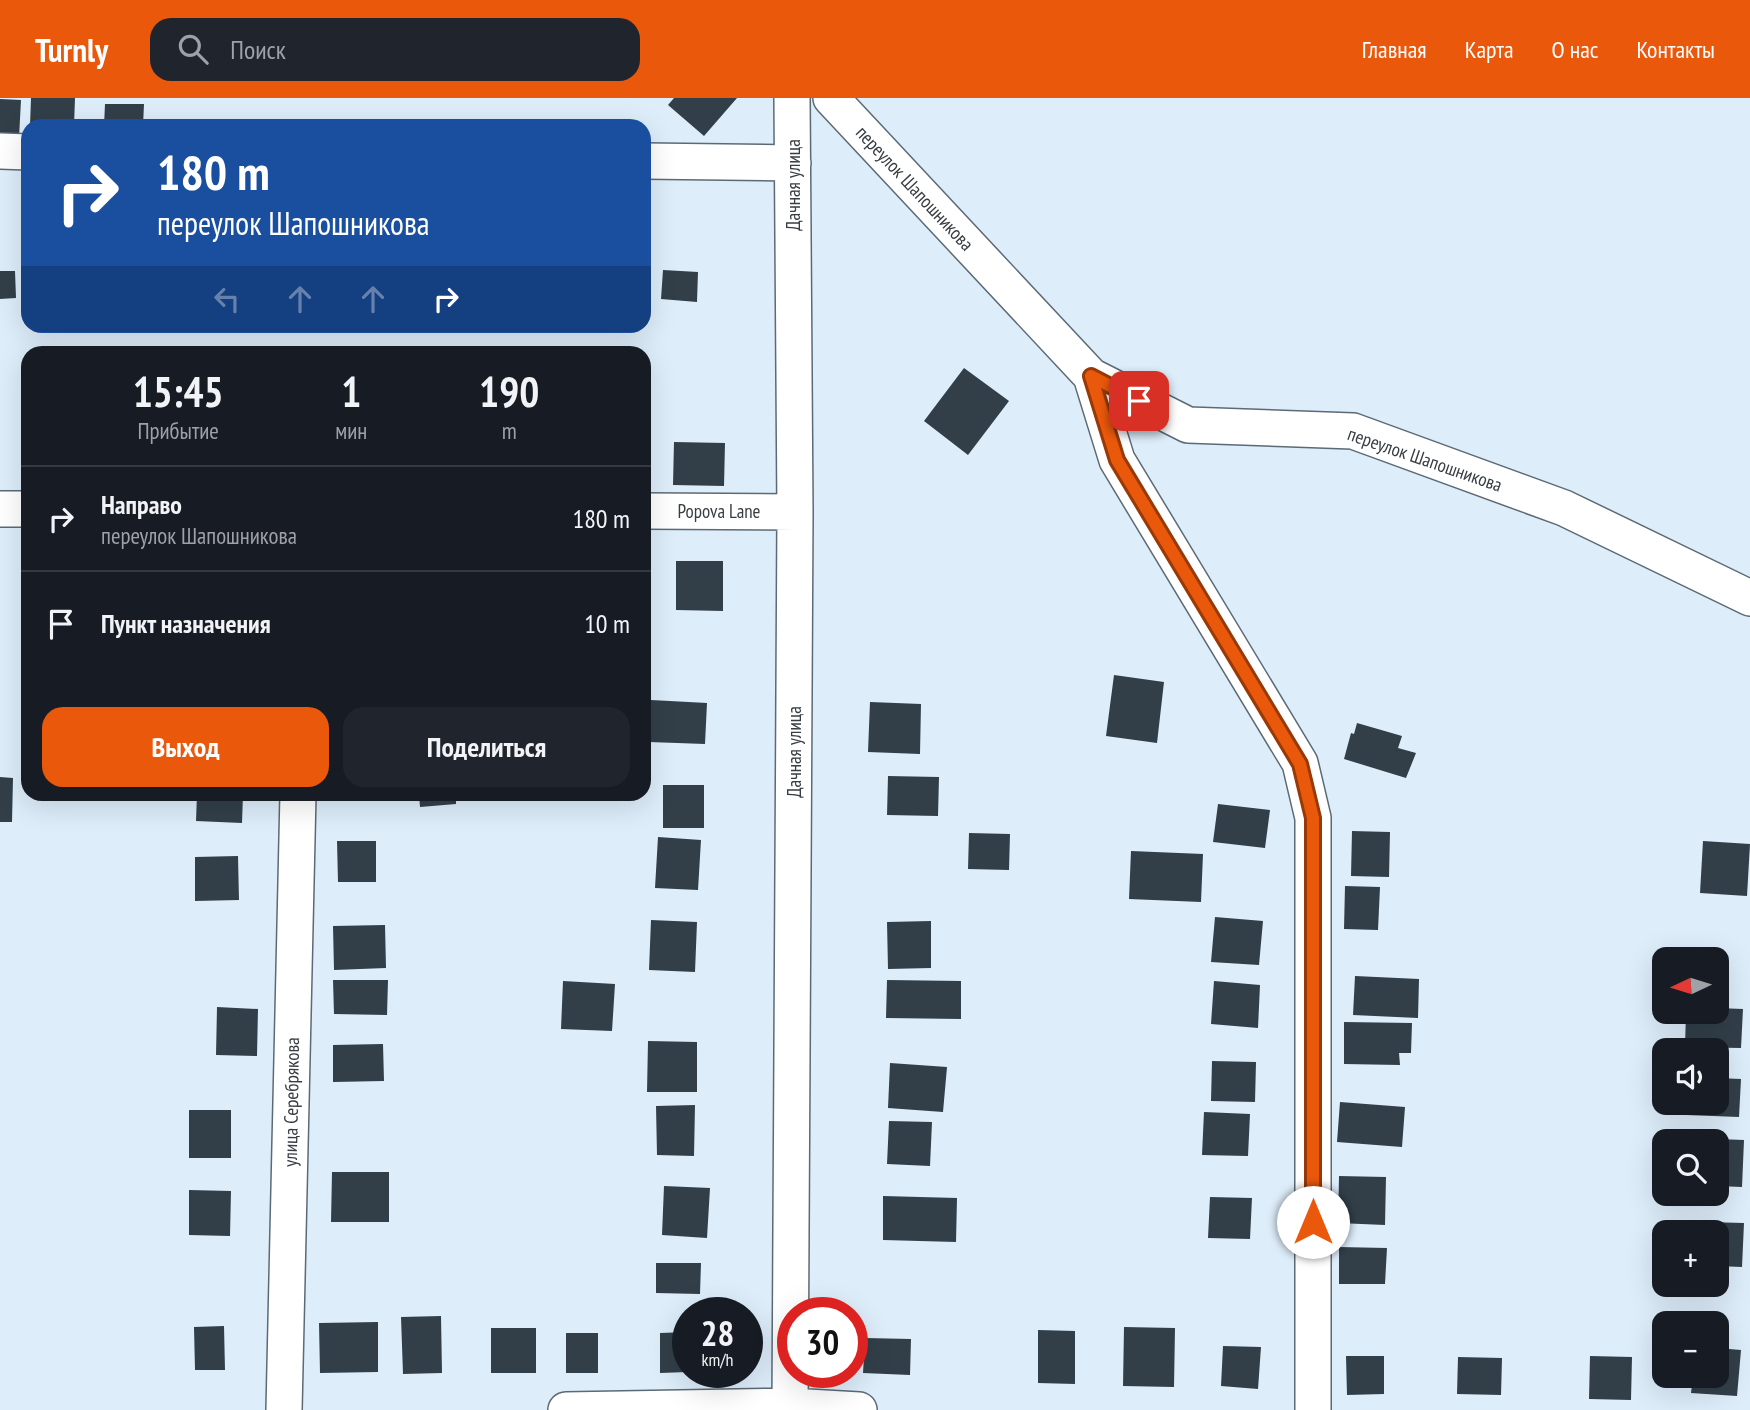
<!DOCTYPE html>
<html lang="ru">
<meta charset="utf-8">
<style>
body{margin:0;font-family:"PT Sans Narrow",sans-serif;background:#20242c;color:#f1f3f6;height:100vh;display:flex;flex-direction:column;font-size:26px;white-space:nowrap}
*{box-sizing:border-box;margin:0}
p{font-size:23px;color:#9ea1a6}
.icon{flex:none;width:38px;height:38px;fill:none;stroke:currentColor;stroke-width:2;stroke-linecap:round;stroke-linejoin:round}
.map{position:relative;flex:1;overflow:hidden}
.details{position:absolute;left:21px;top:248px;width:630px;height:455px;display:flex;flex-direction:column;background:#171b24;border-radius:21px;box-shadow:0 7px 28px #0002}
.details>*{flex:none}
.banner{position:absolute;left:21px;top:21px;width:630px;height:214px;border-radius:21px;box-shadow:0 7px 28px #0002;background:#1a4fa0;color:#fff;overflow:hidden}
.needle{width:46px;rotate:266deg}
.controls{position:absolute;left:1652px;top:849px;display:grid;gap:14px}
.controls a{display:grid;place-items:center;width:77px;height:77px;border-radius:14px;background:#171b24;box-shadow:0 7px 28px #0002;font-size:35px}
.speed{position:absolute;left:672px;top:1199px;display:flex;gap:14px;font-size:35px;font-weight:700;text-align:center}
.speed>*{display:grid;place-content:center;width:91px;height:91px;border-radius:50%;background:#171b24;box-shadow:0 7px 28px #0002;line-height:1}
.speed small{font-size:18px;font-weight:400}
.speed .limit{border:10px solid #d22;background:#fff;color:#111}
.pin{position:absolute;display:grid;place-items:center;width:60px;height:60px;color:#fff;margin:-30px;border-radius:14px;box-shadow:0 4px 10px #0006}
.me{position:absolute;width:77px;margin:-38px;rotate:0deg;stroke-linejoin:round;filter:drop-shadow(0 0 5px #0008)}
.turn{display:flex;align-items:center;gap:24px;height:147px;padding:0 21px;font-size:32px}
.turn .icon{width:91px;height:91px;stroke-width:2.5}
.turn b{display:block;font-size:49px;line-height:60px}
.lanes{display:flex;align-items:center;height:66px;padding:0 21px;background:#0003;justify-content:center;gap:35px;direction:ltr}
.lanes .off{opacity:.35}
.eta{display:flex;justify-content:space-evenly;align-items:center;height:119px;text-align:center}
.eta b{font-size:42px;font-weight:700;line-height:49px}
.action{display:flex;gap:14px;margin-top:auto;padding:14px 21px}
.action a{flex:1;height:80px;border-radius:21px;background:#ea580c;color:#fff;font-size:28px;font-weight:700;line-height:80px;text-align:center}
.action a+a{background:#20242c;color:#f1f3f6}
ul{padding:0;list-style:none}
li{display:flex;align-items:center;gap:21px;height:105px;padding:0 21px;border-top:2px solid #363941}
li div{flex:1}
li b{display:block;font-size:26px}
li em{font-style:normal}
header{display:flex;align-items:center;gap:42px;box-sizing:border-box;height:98px;padding:0 35px;background:#ea580c;color:#fff}
header strong{font-size:33px}
nav{display:flex;gap:38px;margin-inline-start:auto;font-size:24px}
.search{width:490px;height:63px;background:#20242c;display:flex;align-items:center;gap:18px;box-sizing:border-box;padding:0 24px;border-radius:21px;color:#9ea1a6;font-size:26px}
.map>svg:first-child{display:block}
.building{fill:#323f49}
.lines{fill:none;stroke-linecap:round;stroke-linejoin:round}
.minor-casing{stroke:#5c6a75;stroke-width:38}
.minor{stroke:#fff;stroke-width:35}
.route-casing{stroke:#983908;stroke-width:18}
.route{stroke:#ea580c;stroke-width:12}
.labels{text-anchor:middle;stroke-width:7;stroke-linejoin:round;paint-order:stroke}
.street-label{font-size:19px;fill:#373d42;stroke:#fff}
</style>
<header>
<strong>Turnly</strong>
<div class="search"><svg class="icon" aria-label="search" viewBox="0 0 24 24"><circle cx="10" cy="10" r="6"/><path d="M15 15l6 6"/></svg>Поиск</div>
<nav><a>Главная</a><a>Карта</a><a>О нас</a><a>Контакты</a></nav>
</header>
<div class="map">
<svg width="1750" height="1312" viewBox="0 0 1750 1312">
<rect width="100%" height="100%" fill="#ddedfa"/>
<path class="building" d="M31 0H75L74 28H30Z
M674 0H737L704 38 668 7Z
M0 1 21 2 19 40 0 39Z
M105 6H144L143 28H104Z
M663 172 698 174 697 204 661 201Z
M0 173H15L16 200 0 201Z
M964 270 1009 303 968 357 924 323Z
M24 325 28 326V371L21 370Z
M674 344 725 345 724 388 673 387Z
M676 463H723V513L676 512Z
M1114 577 1164 584 1157 645 1106 638Z
M651 602 707 605 705 646 649 644Z
M870 604 921 606 920 656 868 654Z
M1357 625 1402 638 1398 650 1416 655 1406 680 1344 661 1351 635 1354 636Z
M888 678 939 679 938 718 887 717Z
M0 679 13 680 12 724H0Z
M663 687H704V730H663Z
M197 696H243L242 725 196 723Z
M419 696H456V706L420 709Z
M1218 706 1270 712 1265 750 1213 744Z
M1352 733 1390 734 1389 779 1351 778Z
M969 735 1010 736 1009 772 968 771Z
M658 739 701 742 698 792 655 790Z
M337 743H376V784H338Z
M1703 743 1750 746 1747 798 1700 795Z
M1131 753 1203 756 1201 804 1129 801Z
M238 758 239 802 195 803V759Z
M1345 788 1380 789 1378 832 1344 831Z
M1215 819 1263 823 1259 867 1211 864Z
M651 822 697 824 695 874 649 872Z
M931 823V870L888 871 887 824Z
M385 827 386 870 334 872 333 828Z
M1355 878 1419 881 1418 920 1353 917Z
M333 882H388L387 917 334 916Z
M887 882 961 883V921L886 920Z
M563 883 615 886 612 933 561 931Z
M1214 883 1260 887 1258 930 1211 926Z
M217 909 258 911 257 958 216 957Z
M1717 910 1743 911 1741 950 1685 949 1686 914H1717Z
M1344 924 1412 925 1411 955H1399L1400 967 1344 966Z
M648 943 697 944V994H647Z
M383 946 384 983 333 984V947Z
M1212 963 1256 964 1255 1004 1211 1003Z
M890 965 947 969 943 1014 888 1010Z
M1717 980 1741 981 1739 1019 1686 1017 1687 1004H1717Z
M1340 1004 1405 1009 1402 1049 1337 1044Z
M695 1007 694 1058 657 1057 656 1008Z
M189 1012H231V1060H189Z
M1204 1014 1250 1016 1248 1058 1202 1057Z
M889 1023 932 1024 930 1068 887 1066Z
M1672 1039 1714 1041V1043H1672Z
M1717 1041 1744 1042 1742 1089 1717 1088Z
M332 1074H389V1124H331Z
M1339 1078 1386 1079 1385 1127 1338 1125Z
M664 1088 710 1090 707 1140 662 1137Z
M189 1092 231 1093 230 1138 189 1137Z
M883 1098 957 1100 956 1144 883 1142Z
M1210 1099 1252 1100 1250 1141 1208 1140Z
M1669 1123 1744 1125 1742 1169 1717 1168V1134H1669Z
M1339 1149 1387 1150 1385 1186H1339Z
M656 1165H701L700 1196 656 1195Z
M441 1218 442 1275 403 1276 401 1219Z
M378 1224V1274L320 1275 319 1225Z
M224 1228 225 1272H195L194 1229Z
M1124 1229 1175 1230 1174 1289 1123 1288Z
M491 1230H536V1275H491Z
M1038 1232 1075 1233V1286L1038 1285Z
M688 1234V1274L660 1275V1235Z
M566 1235H598V1275H566Z
M865 1240 911 1241 910 1277 863 1275Z
M1223 1248 1261 1249 1258 1291 1221 1288Z
M1717 1250 1741 1252 1737 1298 1691 1295 1693 1278H1717Z
M1346 1258H1384V1296L1347 1297Z
M1590 1258 1632 1259 1631 1302 1589 1301Z
M1458 1259 1502 1260 1501 1297 1457 1296Z"/>
<g class="lines">
<g class="minor-casing">
<path id="minor" d="M831 0 1091 278 1188 327 1353 333 1564 410 1750 500
M0 53 28 54
M644 63 793 65
M1091 278 1117 362 1300 665 1313 720V1312
M0 411H28
M644 413 795 414
M284 1312 298 696
M566 1312 790 1308 859 1312
M790 1312 795 414 792 0"/>
</g>
<use href="#minor" class="minor"/>
</g>
<g class="lines">
<g class="route-casing">
<path id="route" d="M1139 303 1091 278 1117 362 1300 666 1313 720V1124"/>
</g>
<use href="#route" class="route"/>
</g>
<g class="labels">
<g class="street-label">
<text transform="translate(793 87) rotate(-90)" y="7">Дачная улица</text>
<text transform="translate(915 90) rotate(47)" y="7">переулок Шапошникова</text>
<text transform="translate(1425 361) rotate(19)" y="7">переулок Шапошникова</text>
<text x="719" y="420">Popova Lane</text>
<text transform="translate(794 654) rotate(-90)" y="7">Дачная улица</text>
<text transform="translate(291 1004) rotate(-89)" y="7">улица Серебрякова</text>
</g>
</g>
</svg>
<div class="controls">
<a><svg class="needle" viewBox="-14 -14 28 28"><path d="M0-13l5 13h-10z" fill="#e53935"/><path d="M0 13l5-13h-10z" fill="#9ea1a6"/></svg></a>
<a><svg class="icon" aria-label="sound" viewBox="0 0 24 24"><path d="M4 9h4l5-4v14l-5-4H4zM17 9q2 3 0 6"/></svg></a>
<a><svg class="icon" aria-label="search" viewBox="0 0 24 24"><circle cx="10" cy="10" r="6"/><path d="M15 15l6 6"/></svg></a>
<a>+</a>
<a>−</a>
</div>
<div class="speed"><div>28<small>km/h</small></div><div class="limit">30</div></div>
<div class="pin" style="left:1139px;top:303px;background:#d93025"><svg class="icon" aria-label="arrive" viewBox="0 0 24 24"><path d="M6 21V4h12l-3 4 3 4H6"/></svg></div>
<svg class="me" style="left:1313px;top:1124px" viewBox="-20 -20 40 40"><circle r="19" fill="#fff"/><path d="M0-13L10 11 0 6-10 11z" fill="#ea580c"/></svg>
<div class="banner">
<div class="turn"><svg class="icon" aria-label="right" viewBox="0 0 24 24"><path d="M7 20v-9h11M14 6l5 5-5 5"/></svg><div><b>180 m</b>переулок Шапошникова</div></div>
<div class="lanes"><svg class="icon off" aria-label="left" viewBox="0 0 24 24"><path d="M17 20v-9H6M10 6l-5 5 5 5"/></svg><svg class="icon off" aria-label="ahead" viewBox="0 0 24 24"><path d="M12 20V5M6 11l6-6 6 6"/></svg><svg class="icon off" aria-label="ahead" viewBox="0 0 24 24"><path d="M12 20V5M6 11l6-6 6 6"/></svg><svg class="icon" aria-label="right" viewBox="0 0 24 24"><path d="M7 20v-9h11M14 6l5 5-5 5"/></svg></div>
</div>
<section class="details">
<div class="eta">
<div><b>15:45</b><p>Прибытие</p></div>
<div><b>1</b><p>мин</p></div>
<div><b>190</b><p>m</p></div>
</div>
<ul>
<li><svg class="icon" aria-label="right" viewBox="0 0 24 24"><path d="M7 20v-9h11M14 6l5 5-5 5"/></svg><div><b>Направо</b><p>переулок Шапошникова</p></div><em>180 m</em></li>
<li><svg class="icon" aria-label="arrive" viewBox="0 0 24 24"><path d="M6 21V4h12l-3 4 3 4H6"/></svg><div><b>Пункт назначения</b></div><em>10 m</em></li>
</ul>
<div class="action"><a>Выход</a><a>Поделиться</a></div>
</section>
</div>
